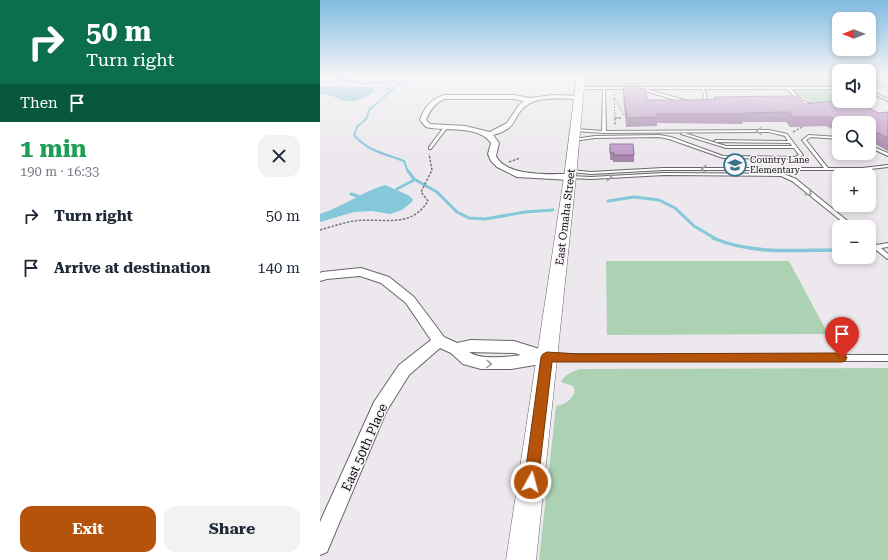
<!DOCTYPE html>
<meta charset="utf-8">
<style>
body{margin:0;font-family:"Roboto Serif",serif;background:#f2f2f3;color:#1f2937;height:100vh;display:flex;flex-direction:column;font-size:15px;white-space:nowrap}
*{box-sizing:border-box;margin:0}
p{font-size:13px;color:#747a83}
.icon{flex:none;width:22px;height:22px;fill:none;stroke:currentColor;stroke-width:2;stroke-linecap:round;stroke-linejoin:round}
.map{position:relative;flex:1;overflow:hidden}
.details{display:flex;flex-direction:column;background:#fff;width:320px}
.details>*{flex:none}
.banner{background:#0b6e4f;color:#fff;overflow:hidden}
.needle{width:26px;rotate:270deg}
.buttons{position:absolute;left:512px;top:12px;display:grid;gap:8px}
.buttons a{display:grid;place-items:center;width:44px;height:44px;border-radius:8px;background:#fff;box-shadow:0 2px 6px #0003;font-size:20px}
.pin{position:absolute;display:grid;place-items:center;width:34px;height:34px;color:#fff;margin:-41px -17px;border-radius:50% 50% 50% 0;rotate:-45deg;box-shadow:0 0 4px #0007}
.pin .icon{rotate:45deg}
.me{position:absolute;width:44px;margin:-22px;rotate:7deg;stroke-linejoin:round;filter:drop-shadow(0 0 3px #0008)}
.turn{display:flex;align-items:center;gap:14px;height:84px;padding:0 20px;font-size:18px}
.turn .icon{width:52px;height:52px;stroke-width:2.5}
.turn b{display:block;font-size:28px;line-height:34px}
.then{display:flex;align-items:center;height:38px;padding:0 20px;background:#0003;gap:8px;font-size:15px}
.round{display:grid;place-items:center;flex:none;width:42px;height:42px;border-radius:12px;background:#f2f2f3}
.summary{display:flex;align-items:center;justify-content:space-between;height:68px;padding:0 20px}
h1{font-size:24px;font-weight:700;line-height:30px;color:#1e9e55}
.button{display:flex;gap:8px;margin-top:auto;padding:8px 20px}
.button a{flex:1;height:46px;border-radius:12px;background:#b45309;color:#fff;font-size:16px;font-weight:700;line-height:46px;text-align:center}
.button a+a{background:#f2f2f3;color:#1f2937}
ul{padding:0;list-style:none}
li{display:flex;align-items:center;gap:12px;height:52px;padding:0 20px}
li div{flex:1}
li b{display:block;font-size:15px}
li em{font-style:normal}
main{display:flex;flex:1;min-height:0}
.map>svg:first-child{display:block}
.green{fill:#acd2b3}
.water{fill:#85c8da}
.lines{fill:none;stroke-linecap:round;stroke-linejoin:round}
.stream-far2{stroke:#85c8da;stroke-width:2}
.stream-far1{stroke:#85c8da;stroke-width:3}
.stream{stroke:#85c8da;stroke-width:3.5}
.service-casing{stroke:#696669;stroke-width:2}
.minor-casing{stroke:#696669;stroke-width:2}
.secondary-casing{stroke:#696669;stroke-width:1}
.path-far1{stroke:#777478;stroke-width:1;stroke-dasharray:2 1;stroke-linecap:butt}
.path{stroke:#777478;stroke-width:1.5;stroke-dasharray:2.5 1.5;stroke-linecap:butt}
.service{fill:#fff;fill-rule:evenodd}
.minor{fill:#fff;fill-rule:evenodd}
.secondary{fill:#fff;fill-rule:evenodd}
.wall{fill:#a686ab}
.building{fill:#c19cc7;stroke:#876d8b}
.oneway{stroke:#9f9e9f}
.route{fill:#b45309;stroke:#753606}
.labels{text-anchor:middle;stroke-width:3;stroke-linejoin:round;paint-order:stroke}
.far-poi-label{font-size:9px;fill:#0e0c0e;stroke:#f9f6fa;text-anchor:start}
.street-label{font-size:11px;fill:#0e0c0e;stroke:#f9f6fa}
.near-street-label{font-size:13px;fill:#0e0c0e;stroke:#f9f6fa}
</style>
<main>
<section class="details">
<div class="banner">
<div class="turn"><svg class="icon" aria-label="right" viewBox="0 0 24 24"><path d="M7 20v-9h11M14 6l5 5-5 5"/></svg><div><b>50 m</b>Turn right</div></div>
<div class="then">Then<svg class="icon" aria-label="arrive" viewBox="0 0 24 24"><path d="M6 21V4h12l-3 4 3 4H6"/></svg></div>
</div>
<div class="summary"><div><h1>1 min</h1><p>190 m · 16:33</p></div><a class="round"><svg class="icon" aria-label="close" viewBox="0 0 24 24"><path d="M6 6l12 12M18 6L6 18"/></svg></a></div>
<ul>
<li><svg class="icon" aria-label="right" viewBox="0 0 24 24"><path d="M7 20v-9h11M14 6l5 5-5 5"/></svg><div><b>Turn right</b></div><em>50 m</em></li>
<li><svg class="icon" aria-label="arrive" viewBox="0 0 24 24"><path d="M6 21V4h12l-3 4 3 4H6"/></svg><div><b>Arrive at destination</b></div><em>140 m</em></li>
</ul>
<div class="button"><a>Exit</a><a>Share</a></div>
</section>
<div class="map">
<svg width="568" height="560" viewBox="0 0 568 560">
<rect width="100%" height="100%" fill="#ece8ed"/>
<path class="green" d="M264 76H519V86L272 87 265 85 263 83Z
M549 76H568V84L565 85 567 86 549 87Z
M473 89H507L519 101 517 103C496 104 489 105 473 89Z
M286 261H469L508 334 287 335Z
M568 368V560H219L236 406C246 404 250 401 255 392L253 386 241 382C245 374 252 372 260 369Z"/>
<path class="water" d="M0 87H54L55 91C45 98 34 104 22 100 14 97 9 94 0 94Z
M65 185 88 195 93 199 92 202 82 210 70 214 52 211 34 212 0 222V214C23 207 41 192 65 185Z"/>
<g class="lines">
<path class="stream-far2" d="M29 76 18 80 41 82 42 84 77 81 88 82 78 85 49 110 47 118 37 127 34 135C47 151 66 154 84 161L88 172
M66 89 74 88"/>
<path class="stream-far1" d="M88 171 94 179 117 192 137 212 149 218 165 219 205 212 233 210
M77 189 94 180
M31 194 38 196
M288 201 314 197 339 200 355 208 374 226 396 239"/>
<path class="stream" d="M393 238C433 255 477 250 519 250"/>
<g class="service-casing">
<path id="service" d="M259 87H519V89H471L483 101 495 105V107H494L481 103 467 89H384L386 94 387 100 380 104 378 103 379 102 383 100 384 94 381 89H285L286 131 449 130 467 134 483 155 476 159 403 158 349 139 339 137 275 138 253 141V139H254L275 136 339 135 351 137 403 156 475 157 479 155 474 148H406L361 134 364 133 406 146H472L470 143 396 142 394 141 396 140 468 141 465 136 449 132 284 133 255 131V129H256L282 131 283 89H258Z
M326 89 368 101 369 102 366 103 325 91Z
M549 90 568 99V101L549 92Z
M124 127 127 128 111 149H109V147Z
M489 135 519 137V139L491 137 486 140 508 168H542L568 165V167L542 170H343L271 174 251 172 249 171 251 170 271 172 343 168H504L482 140Z
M549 145 568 153V156L549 147Z
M344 173 464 174 476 179 535 227H529L472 181 461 176 344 175 271 179 250 178 248 177 250 176 271 177Z
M549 239 557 245 568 243V247L561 248 568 254V259L566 258 549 244Z
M230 354 568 355V361L230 360 227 359 226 357 227 355Z"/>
</g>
<g class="minor-casing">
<path id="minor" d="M124 95H194L210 98 233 95 261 96 262 97 259 99C245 99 218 96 207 105 191 116 200 128 173 135L179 143 176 156C186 177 230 174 250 174L254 177 250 180 197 177 177 167 171 161 168 154 171 143C158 124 125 132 106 127L100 120C104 108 111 99 124 95ZM124 99H194L204 101 199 105 187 123 170 132 145 126 110 124 106 120C110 110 115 103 124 99Z
M41 268 69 277 94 297 124 337 137 343 151 340 194 341 232 353 234 357 232 361 227 363 191 369H161L143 364 131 353 120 348 89 375 66 412 7 552 0 555V522L54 402 79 365 111 340 86 303 61 283 40 276 7 279 0 281V273L2 272ZM149 352 194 353 201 355C189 357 159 360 149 352Z"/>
</g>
<g class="secondary-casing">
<path id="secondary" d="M257 76H265L256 177 216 560H186L244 177Z"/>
</g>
<path class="path-far1" d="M556 86 568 87
M294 94 295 119
M294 99H296L304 116
M295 118H301"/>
<path class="path" d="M295 118V125
M295 118H301
M473 132 482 127
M189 162 200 158
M0 230C11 227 22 223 34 221 61 217 90 230 108 201L101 192 112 170 109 154"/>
<use href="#service" class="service"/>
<use href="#minor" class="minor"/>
<use href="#secondary" class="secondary"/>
</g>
<path class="wall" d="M303 88 328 100H375L394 99V97L484 104 520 103 559 113 568 112V151L555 144 549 142V123H519V132L506 126 470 127 466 122H423L422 124 337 123V126L306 127 303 97Z
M290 144 314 155V162H293V160H290Z"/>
<path class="building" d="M303 88H325L328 100H375L396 99 394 97 467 96H477L484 104 515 101 520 103 535 102 559 113 568 112V138L560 134 549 131V123H525L510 117H473L469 112 423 113 425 114H337L338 117 307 118Z
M290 144H313L314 155H293L294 153H290Z"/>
<defs><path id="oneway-chevron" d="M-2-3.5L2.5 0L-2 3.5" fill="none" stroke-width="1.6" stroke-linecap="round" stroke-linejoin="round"/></defs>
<g class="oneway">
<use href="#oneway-chevron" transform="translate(439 131) rotate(179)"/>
<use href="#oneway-chevron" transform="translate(384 169) rotate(180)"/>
<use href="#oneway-chevron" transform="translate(289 177) rotate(-3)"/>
<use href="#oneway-chevron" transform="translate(489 193) rotate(39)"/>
<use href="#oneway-chevron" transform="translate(169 364) rotate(3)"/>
</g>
<linearGradient id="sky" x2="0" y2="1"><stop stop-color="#80bce2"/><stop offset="0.49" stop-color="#f6f5f7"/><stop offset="1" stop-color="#f6f5f7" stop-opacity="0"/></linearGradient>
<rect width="568" height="155" fill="url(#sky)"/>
<path class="route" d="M227 352 259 354 522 353 525 354 527 358 525 361 522 362H232L218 482 216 487 211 489 206 487 204 482 221 357 223 354Z"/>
<defs>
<g id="school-ring" transform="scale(1.15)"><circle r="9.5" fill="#f9f6fa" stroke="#37738a" stroke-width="1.5"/><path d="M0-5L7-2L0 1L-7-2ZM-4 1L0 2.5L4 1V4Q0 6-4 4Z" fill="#37738a"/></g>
</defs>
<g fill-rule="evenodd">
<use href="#school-ring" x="415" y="165"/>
</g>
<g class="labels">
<g class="far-poi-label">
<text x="430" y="163">Country Lane<tspan x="430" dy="10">Elementary</tspan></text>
</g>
<g class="street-label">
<text transform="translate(245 217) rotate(-83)" y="4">East Omaha Street</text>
</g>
<g class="near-street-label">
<text transform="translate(44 447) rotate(-66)" y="5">East 50th Place</text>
</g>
</g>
</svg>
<div class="buttons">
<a><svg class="needle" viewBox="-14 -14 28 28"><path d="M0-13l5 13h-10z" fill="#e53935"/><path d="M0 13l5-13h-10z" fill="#747a83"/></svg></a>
<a><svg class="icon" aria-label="sound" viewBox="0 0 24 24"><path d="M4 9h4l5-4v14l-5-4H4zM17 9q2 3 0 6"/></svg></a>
<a><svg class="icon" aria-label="search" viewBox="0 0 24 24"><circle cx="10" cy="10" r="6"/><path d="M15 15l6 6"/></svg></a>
<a>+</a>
<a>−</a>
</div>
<div class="pin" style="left:522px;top:358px;background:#d93025"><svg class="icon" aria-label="arrive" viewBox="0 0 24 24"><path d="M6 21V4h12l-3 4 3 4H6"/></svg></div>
<svg class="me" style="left:211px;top:482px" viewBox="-20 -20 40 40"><circle r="17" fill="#b45309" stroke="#fff" stroke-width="3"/><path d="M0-11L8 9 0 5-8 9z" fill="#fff"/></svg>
</div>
</main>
